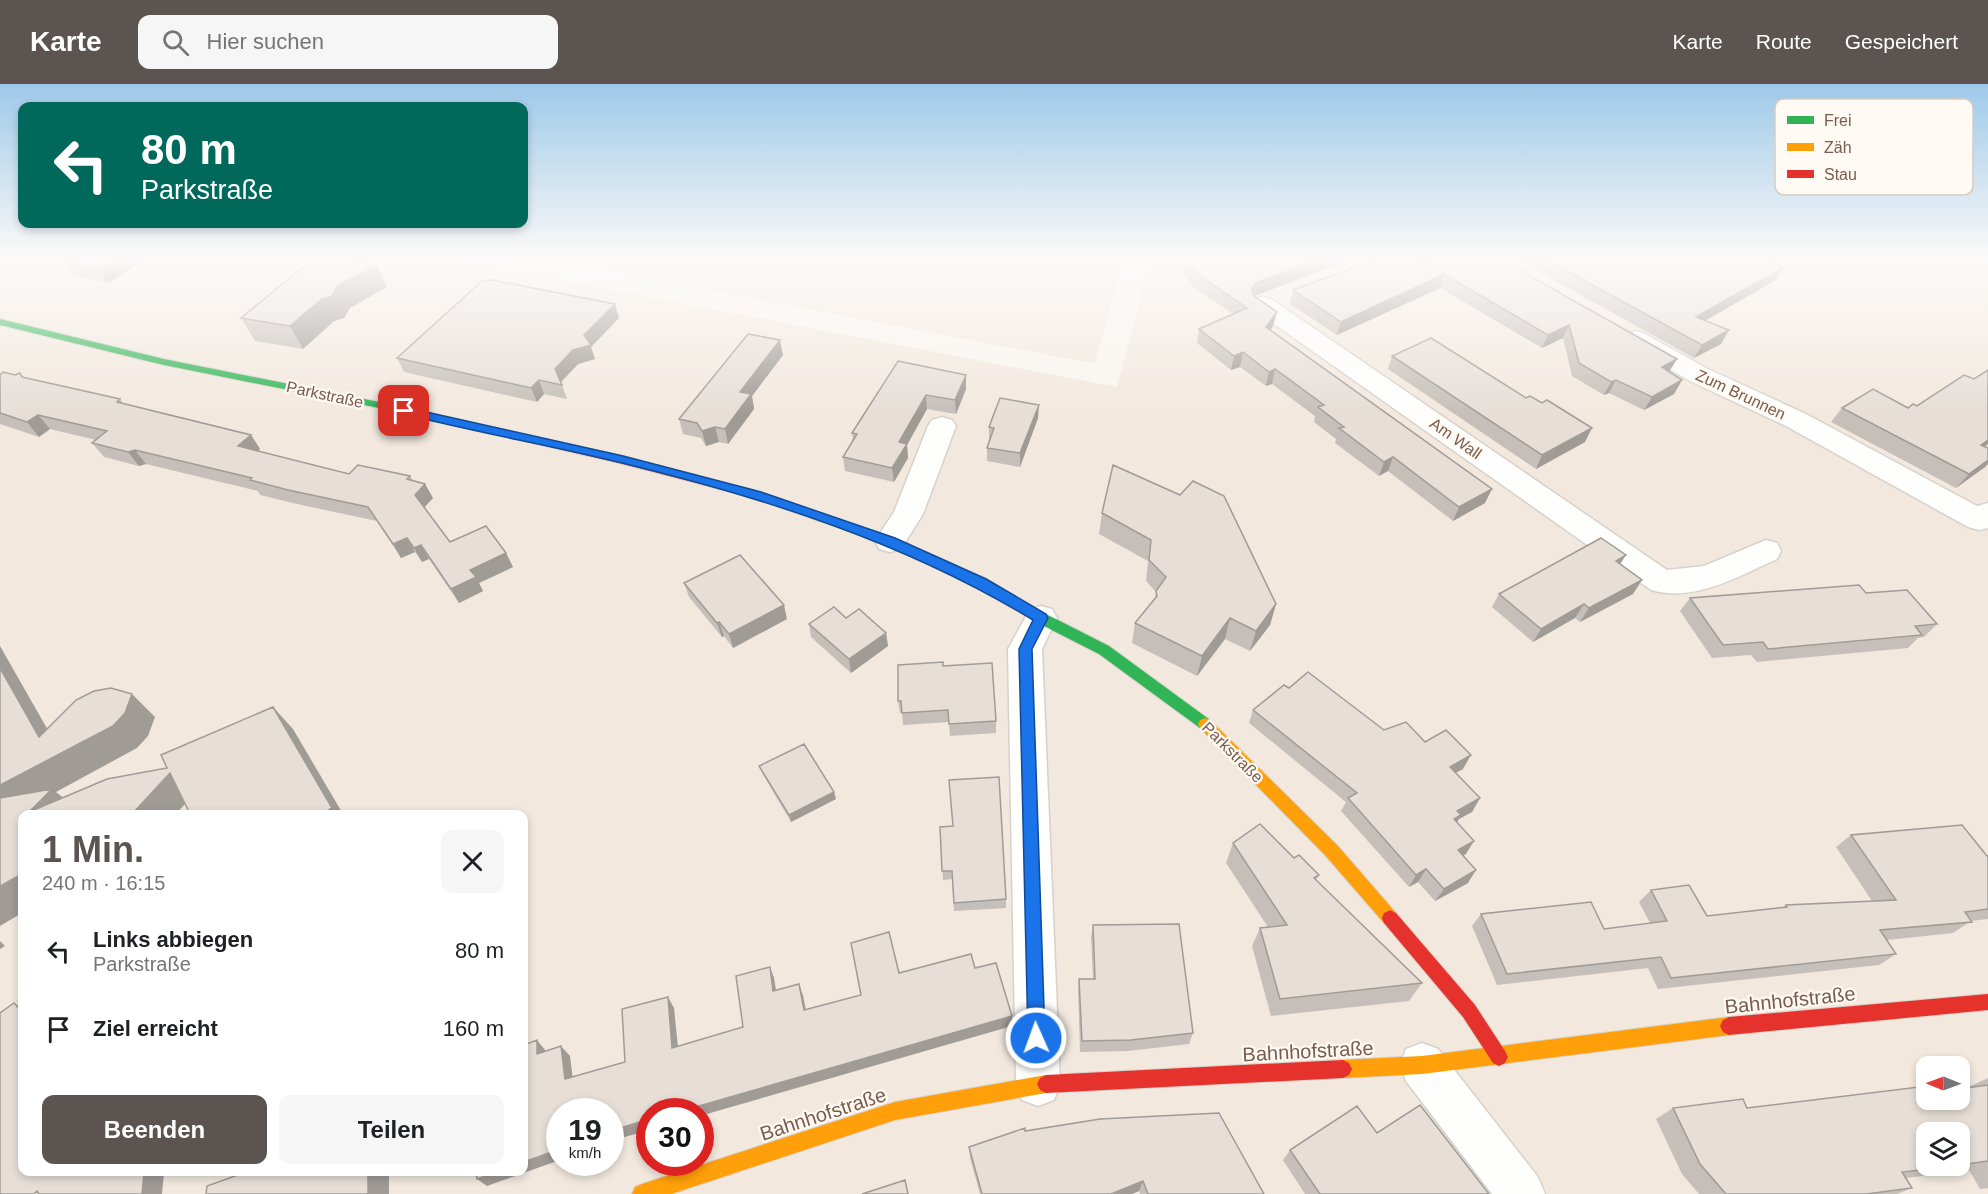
<!DOCTYPE html>
<html lang="de">
<meta charset="utf-8">
<style>
body{margin:0;font-family:Arial,sans-serif;background:#f6f6f6;color:#202124;height:100vh;display:flex;flex-direction:column;font-size:22px;white-space:nowrap}
*{box-sizing:border-box;margin:0}
p{font-size:20px;color:#757577}
.icon{flex:none;width:33px;height:33px;fill:none;stroke:currentColor;stroke-width:2;stroke-linecap:round;stroke-linejoin:round}
.map{position:relative;flex:1;overflow:hidden}
.panel{position:absolute;left:18px;top:726px;width:510px;height:366px;display:flex;flex-direction:column;background:#fff;border-radius:12px;box-shadow:0 3px 9px #0003}
.panel>*{flex:none}
.guide{position:absolute;left:18px;top:18px;width:510px;height:126px;border-radius:12px;box-shadow:0 3px 9px #0003;background:#00695c;color:#fff;overflow:hidden}
.needle{width:39px;rotate:271deg}
.tools{position:absolute;left:1916px;top:972px;display:grid;gap:12px}
.tools a{display:grid;place-items:center;width:54px;height:54px;border-radius:12px;background:#fff;box-shadow:0 3px 9px #0003;font-size:30px}
.speed{position:absolute;left:546px;top:1014px;display:flex;gap:12px;font-size:30px;font-weight:700;text-align:center}
.speed>*{display:grid;place-content:center;width:78px;height:78px;border-radius:50%;background:#fff;box-shadow:0 3px 9px #0003;line-height:1}
.speed small{font-size:15px;font-weight:400}
.speed .limit{border:9px solid #d22;background:#fff;color:#111}
.pin{position:absolute;display:grid;place-items:center;width:51px;height:51px;color:#fff;margin:-26px;border-radius:12px;box-shadow:0 3px 9px #0006}
.me{position:absolute;width:66px;margin:-33px;rotate:358deg;stroke-linejoin:round;filter:drop-shadow(0 0 4px #0008)}
.turn{display:flex;align-items:center;gap:21px;height:126px;padding:0 24px;font-size:27px}
.turn .icon{width:78px;height:78px;stroke-width:2.5}
.turn b{display:block;font-size:42px;line-height:51px}
.round{display:grid;place-items:center;flex:none;width:63px;height:63px;border-radius:12px;background:#f6f6f6}
.summary{display:flex;align-items:center;justify-content:space-between;height:102px;padding:0 24px}
h1{font-size:36px;font-weight:700;line-height:45px;color:#5c5450}
.action{display:flex;gap:12px;margin-top:auto;padding:12px 24px}
.action a{flex:1;height:69px;border-radius:12px;background:#5c5450;color:#fff;font-size:24px;font-weight:700;line-height:69px;text-align:center}
.action a+a{background:#f6f6f6;color:#202124}
ul{padding:0;list-style:none}
li{display:flex;align-items:center;gap:18px;height:78px;padding:0 24px}
li div{flex:1}
li b{display:block;font-size:22px}
li em{font-style:normal}
header{display:flex;align-items:center;gap:36px;box-sizing:border-box;height:84px;padding:0 30px;background:#5c5450;color:#fff}
header strong{font-size:28px}
nav{display:flex;gap:33px;margin-inline-start:auto;font-size:21px}
.search{width:420px;height:54px;background:#f6f6f6;display:flex;align-items:center;gap:15px;box-sizing:border-box;padding:0 21px;border-radius:12px;color:#757577;font-size:22px}
.map>svg:first-child{display:block}
.residential{fill:#f2e8de;fill-rule:evenodd}
.lines{fill:none;stroke-linecap:round;stroke-linejoin:round}
.street-casing{stroke:#d7d1cb;stroke-width:3}
.fast-casing{stroke:#d9d2cb;stroke-width:2}
.slow-casing{stroke:#d9d2cb;stroke-width:2}
.jam-casing{stroke:#d9d2cb;stroke-width:2}
.street{fill:#fefefd;fill-rule:evenodd}
.fast{fill:#30b455;fill-rule:evenodd}
.slow{fill:#ff9f0a;fill-rule:evenodd}
.jam{fill:#e5322d;fill-rule:evenodd}
.wall{fill:#c6bfb9;fill-rule:evenodd}
.shaded-wall{fill:#a19b96}
.building{fill:#e6ded7;stroke:#a19b96;stroke-width:1.5}
.route{fill:#1a73e8;stroke:#114b97;stroke-width:1.5}
.labels{text-anchor:middle;stroke-width:4.5;stroke-linejoin:round;paint-order:stroke}
.street-label{font-size:16px;fill:#7a5c4d;stroke:#fffaf3}
.near-street-label{font-size:20px;fill:#7a5c4d;stroke:#fffaf3}
.key{fill:#fffaf3;stroke:#d7cbc1;stroke-width:1.5}
.key-label{font-size:16px;fill:#7a5c4d}
</style>
<header>
<strong>Karte</strong>
<div class="search"><svg class="icon" aria-label="search" viewBox="0 0 24 24"><circle cx="10" cy="10" r="6"/><path d="M15 15l6 6"/></svg>Hier suchen</div>
<nav><a>Karte</a><a>Route</a><a>Gespeichert</a></nav>
</header>
<div class="map">
<svg width="1988" height="1110" viewBox="0 0 1988 1110">
<rect width="100%" height="100%" fill="#f9f5f0"/>
<path class="residential" d="M0 175H453L1117 303 1151 175H1988V1110H0ZM22 730H524V1088H22ZM1926 982H1959V1016H1926ZM560 1028H610V1078H560ZM650 1028H700V1078H650ZM1926 1048H1959V1082H1926Z
M547 175H1124L1095 280Z"/>
<g class="lines">
<g class="street-casing">
<path id="street" d="M1262 213 1271 215 1667 486 1704 482 1766 456 1777 459 1781 467 1777 475C1739 492 1694 519 1651 506L1253 225 1250 220 1253 215Z
M1636 247 1645 250 1708 285 1806 330 1977 422 1988 419V444L1979 446 1968 443 1786 342 1690 297 1627 260 1623 255 1627 250Z
M942 333 952 336 956 342 923 430 901 465 890 468 879 465 875 457 894 428 928 342 932 336Z
M1041 522 1052 525 1057 534 1042 565 1060 1000 1054 1016 1038 1022 1022 1016 1016 1000 1008 565 1030 525Z
M1422 959 1438 965 1538 1093 1545 1110H1492L1406 997 1400 981 1406 965Z"/>
</g>
<g class="fast-casing">
<path id="fast" d="M0 235 164 275 394 321 400 324 394 327 164 281 0 241Z
M754 406 894 454 987 495 1046 530 1109 562 1210 636 1212 640 1210 644 1205 646 1200 644 1099 570 1036 538 977 501 886 460 750 413 748 410 750 407Z"/>
</g>
<g class="slow-casing">
<path id="slow" d="M1205 634 1210 636 1337 761 1396 829 1398 834 1396 839 1390 842 1384 839 1325 771 1200 644 1198 640 1200 636Z
M1729 933 1735 936 1738 942 1735 948 1729 951 1422 990 1343 994 1337 991 1334 985 1337 979 1343 976 1422 972Z
M1046 991 1052 994 1055 1000 1052 1006 1046 1009 895 1036 671 1110H632L635 1103 642 1100 895 1018Z"/>
</g>
<g class="jam-casing">
<path id="jam" d="M394 321 623 372 754 406 760 410 754 414 623 380 390 326 388 324Z
M1390 826 1396 829 1475 921 1505 967 1508 973 1505 979 1499 982 1493 979 1463 933 1384 839 1382 834 1384 829Z
M1988 910V926L1729 951 1723 948 1720 942 1723 936 1729 933Z
M1343 976 1349 979 1352 985 1349 991 1343 994 1046 1009 1040 1006 1037 1000 1040 994 1046 991Z"/>
</g>
<use href="#street" class="street"/>
<use href="#fast" class="fast"/>
<use href="#slow" class="slow"/>
<use href="#jam" class="jam"/>
</g>
<path class="wall" d="M145 175 109 199 72 191 63 178Z
M1351 175 1254 212 1273 242 1271 246 1485 419 1453 437 1388 387 1379 392 1335 359 1336 355 1314 338 1315 332 1272 300 1266 302 1240 283 1231 286 1197 259 1199 245 1233 230 1188 199 1189 196 1183 192 1185 178Z
M1433 175 1669 288 1682 296 1674 310 1644 326 1609 309 1604 311 1572 292 1563 254 1542 264 1440 204 1337 251 1290 220 1293 206 1425 179Z
M1516 175H1767L1784 183 1776 196 1705 236 1721 260 1694 274Z
M387 203 350 224 344 234 334 237 303 265 255 257 241 234Z
M619 234 591 263 595 275 578 280 561 298 567 315 544 310 537 318 404 288 397 274Z
M783 271 752 312 754 325 728 360 719 358 706 362 701 354 683 350 679 335Z
M1392 272 1542 319 1585 358 1536 385 1388 285Z
M898 277 966 305 956 330 927 325 907 361 908 374 894 398 845 387 843 373 853 357 852 349Z
M1988 286V360L1985 363V383L1956 404 1831 338 1842 324H1908L1917 322 1974 295Z
M20 289 23 293 120 315 123 319 251 351 260 365 258 367 349 390 410 392 413 397 425 400 433 414 424 423 450 458 506 469 513 483 479 499 483 507 459 519 429 475 422 478 415 468 401 474 377 437 297 420 260 411 258 407 146 380 139 382 104 373 92 359 96 356 50 345 39 353 0 340V291H15Z
M1038 334 1020 383 987 377V364L989 356V343Z
M1102 429 1276 520 1270 541 1250 567 1225 555 1197 592 1132 559 1135 539 1155 515 1156 508 1146 497 1148 477 1099 450Z
M1621 480 1633 510 1580 538 1575 534 1533 558 1492 523 1499 510Z
M684 499 787 535 733 564 724 552 722 553 689 513Z
M1866 509 1937 540 1924 553 1918 554 1908 564 1757 578 1751 571 1712 574 1680 527 1690 514Z
M846 534 886 549 888 562 851 589 811 553 809 540Z
M943 582 996 637V649L950 652 949 638 903 641 902 629H900L898 617Z
M1289 604 1384 646 1425 658 1463 685 1455 689 1480 714 1472 728 1459 735 1457 738 1466 770 1463 771 1468 799 1435 817 1418 798 1409 803 1341 727 1346 718 1249 639 1253 626Z
M759 682 836 715 791 738 762 689Z
M940 743 1006 815V824L954 827 952 795 943 796Z
M1851 751 1988 772V835L1971 837 1953 849 1887 856 1896 870 1879 881 1658 905 1648 884 1497 901 1472 842 1481 830 1604 845 1650 839 1639 818 1651 806 1707 832 1783 823 1786 821 1872 817 1836 763Z
M1233 759 1294 774 1319 791 1316 796 1422 899 1409 917 1271 932 1252 862 1260 844 1268 843 1226 779Z
M1093 841 1193 949 1189 960 1128 967 1080 968 1078 906 1079 895H1093L1091 853Z
M1988 994V1104L1980 1105 1969 1086 1906 1094 1912 1104 1897 1110H1699L1682 1090 1656 1035 1673 1024H1747L1923 1010 1966 1004ZM1959 1048V1082H1926Z
M1025 1047 1264 1110H1140L1139 1107 1132 1110H980L970 1074 969 1063Z
M1377 1049 1489 1110H1305L1283 1076 1290 1066Z"/>
<path class="shaded-wall" d="M117 175H145L109 199 100 186Z
M1318 175H1351L1252 213 1251 205 1255 199Z
M377 181 387 203 350 224 344 234 334 237 303 265 290 242 338 201Z
M1784 183 1776 196 1689 246 1696 233Z
M1444 190 1440 204 1337 251 1341 238Z
M615 220 619 234 591 263 595 275 578 280 560 299 555 285 584 251Z
M1277 228 1273 242 1263 257 1266 243Z
M1569 241 1563 254 1542 264 1548 251Z
M1729 246 1721 260 1694 274 1702 261Z
M780 256 783 271 752 312 754 325 728 360 725 345 740 308Z
M1243 268 1240 283 1231 286 1234 272Z
M1677 275 1669 288 1662 283Z
M1275 285 1272 300 1266 302 1269 288Z
M966 291V305L956 330 955 316Z
M539 296 544 310 537 318 531 304Z
M1616 296 1609 309 1604 311 1611 298Z
M1682 296 1674 310 1644 326 1652 313Z
M926 311 927 325 907 361 908 374 894 398 892 384 899 358Z
M1039 321 1038 334 1020 383V369Z
M38 331 50 345 39 353 27 338Z
M715 343 719 358 706 362 702 347Z
M1592 344 1585 358 1536 385 1542 371Z
M251 351 260 365 248 376 238 362Z
M1988 356V360L1968 375 1981 361Z
M135 366 146 380 139 382 128 368Z
M1393 373 1388 387 1379 392 1384 378Z
M1988 376V380L1985 383 1956 404 1969 390Z
M425 400 433 414 423 425 415 411Z
M1492 405 1485 419 1453 437 1459 423Z
M407 454 415 468 401 474 393 460Z
M421 461 429 475 422 478 414 464Z
M506 469 513 483 479 499 483 507 459 519 451 505 470 486Z
M1626 471 1617 485 1616 477Z
M1642 496 1633 510 1580 538 1589 524Z
M1276 520 1270 541 1250 567 1256 547Z
M1584 520 1575 534 1533 558 1541 545Z
M784 521 787 535 733 564 729 550Z
M1230 534 1225 555 1197 592 1202 572Z
M719 538 724 552 722 553 717 539Z
M886 549 888 562 851 589 849 575Z
M0 562 61 669 132 610 155 633 148 652 137 664 56 708 79 726 0 737V701L39 653 0 584Z
M273 623 293 645 343 730H322Z
M1471 671 1463 685 1442 696 1450 683Z
M170 689 193 711 176 730H131Z
M834 708 836 715 791 738 789 731Z
M1480 714 1472 728 1459 735 1453 744 1446 748 1457 727Z
M1474 757 1466 770 1450 779 1458 766Z
M1426 785 1418 798 1409 803 1416 791Z
M1476 786 1468 799 1435 817 1444 805Z
M22 790V829L0 842V802Z
M0 857 5 862 0 865Z
M770 883 774 894 778 918 773 907Z
M799 900 803 911 808 937 804 926Z
M668 913 674 924 679 973 672 964Z
M14 919 22 924V928Z
M1012 932V942L700 1032V1028H678Z
M537 956 545 966 546 980 537 970Z
M561 962 570 972 574 1004 565 995Z
M650 1035V1046L610 1057V1047Z
M560 1065V1076L487 1102 477 1095 496 1088H524V1078Z
M144 1088H166L164 1089 162 1110H142Z
M368 1088H389V1110H368Z
M1143 1097 1139 1107 1132 1110H1111Z"/>
<path class="building" d="M67 175H117L100 186 63 178Z
M313 175H343L377 181 338 201 332 212 322 215 290 242 241 234Z
M1191 175H1318L1255 199 1251 205 1254 212 1277 228 1266 243 1492 405 1459 423 1393 373 1384 378 1339 344 1344 343 1318 323 1324 321 1275 285 1269 288 1243 268 1234 272 1199 245 1247 224 1190 185 1193 184 1185 178Z
M1376 175H1419L1425 179 1433 175H1500L1677 275 1662 283 1682 296 1652 313 1616 296 1611 298 1579 279 1569 241 1548 251 1444 190 1341 238 1293 206Z
M1545 175H1767L1784 183 1696 233 1729 246 1702 261Z
M492 196 615 220 584 251 591 261 573 266 555 285 562 301 539 296 531 304 397 274 482 197Z
M748 250 780 256 740 308 751 310 725 345 715 343 702 347 697 339 679 335Z
M1431 254 1526 314 1530 312 1542 319 1547 316 1592 344 1542 371 1392 272Z
M898 277 966 291 955 316 926 311 899 358 907 360 892 384 843 373 857 350 852 349Z
M1988 286V356L1981 361 1988 364V376L1969 390 1842 324 1873 305 1908 324 1913 320 1917 322 1964 291 1974 295Z
M3 288 15 291 20 289 22 293 120 315 117 318 251 351 238 362 349 390 358 381 410 392 407 395 425 400 415 411 450 458 486 442 506 469 470 486 476 493 451 505 421 461 414 464 407 454 393 460 368 423 288 406 250 396 252 394 135 366 128 368 92 359 107 347 38 331 27 338 0 329V291Z
M1000 314 1039 321 1020 369 987 364 994 344 989 343Z
M1113 381 1180 411 1193 397 1224 412 1276 520 1256 547 1230 534 1202 572 1135 539 1157 512 1156 507 1166 493 1149 476 1151 456 1102 429Z
M1601 454 1626 471 1616 477 1642 496 1589 524 1584 520 1541 545 1499 510Z
M740 471 784 521 729 550 719 538 717 539 684 499Z
M1859 501 1866 509 1907 506 1937 540 1915 542 1922 551 1768 565 1763 558 1723 561 1690 514Z
M834 523 846 534 859 525 886 549 849 575 809 540Z
M943 578V582L992 579 996 637 949 640 948 626 902 629 901 617H898V581Z
M0 584 39 653 76 616 94 607 111 604 132 610 125 629 113 642 0 701Z
M1308 588 1384 646 1406 638 1425 658 1446 646 1471 671 1450 683 1480 714 1457 727 1461 731 1454 735 1474 757 1458 766 1476 786 1444 805 1426 785 1416 791 1348 714 1357 709 1253 626 1284 601 1289 604Z
M273 623 332 724 322 730H190L170 689 133 729 131 730H22V790L0 802 1 805H0V714L52 705 29 728 107 695 167 684 161 671Z
M804 660 834 708 789 731 759 682Z
M999 693 1006 815 954 819 952 787H942L940 743 953 742 949 696Z
M1260 740 1294 774 1299 771 1319 791 1314 794 1422 899 1280 915 1260 844 1287 841 1233 759Z
M1962 741 1987 772H1988V825L1965 828 1972 838 1880 846 1896 870 1671 894 1661 873 1507 890 1481 830 1591 818 1604 845 1667 837 1651 806 1689 801 1707 832 1787 823 1786 821 1896 816 1851 751Z
M1179 840 1193 949 1131 956 1082 957 1079 895H1095L1093 841Z
M889 848 899 889 971 870 975 884 996 879 1012 932 678 1028H650V1035L610 1047V1028H560V1065L524 1078V961L537 956V970L561 962 565 995 625 978 622 925 668 913 672 964 743 943 736 892 770 883 773 907 799 900 804 926 861 911 851 859Z
M14 919 22 928V1088H144L142 1110H39L37 1107 34 1110H0V929Z
M1988 1001V1077L1959 1081V1048H1926V1082H1955L1902 1088 1912 1104 1866 1110H1726L1700 1080 1673 1024 1743 1015 1747 1024 1919 1003 1923 1010H1926V1016H1959V1005Z
M1420 1021 1489 1110H1320L1290 1066 1357 1022 1377 1049Z
M1219 1029 1264 1110H1148L1143 1097 1111 1110H982L969 1063 1025 1044V1047L1100 1035Z
M246 1088H368V1110H206L207 1102Z
M476 1088H496L477 1095Z
M905 1096 908 1110H862Z"/>
<linearGradient id="sky" x2="0" y2="1"><stop stop-color="#9ec9e9"/><stop offset="0.53" stop-color="#fcfaf8"/><stop offset="1" stop-color="#fcfaf8" stop-opacity="0"/></linearGradient>
<rect width="1988" height="331" fill="url(#sky)"/>
<path class="route" d="M404 323 623 372 761 408 895 454 986 495 1046 530 1048 534 1032 565 1045 954 1043 960 1036 963 1030 960 1028 954 1019 565 1033 536C906 459 766 414 622 379 549 361 474 348 400 329L399 327Z"/>
<g class="labels">
<g class="street-label">
<text transform="translate(325 310) rotate(12)" y="6">Parkstraße</text>
<text transform="translate(1741 310) rotate(25)" y="6">Zum Brunnen</text>
<text transform="translate(1456 354) rotate(35)" y="6">Am Wall</text>
<text transform="translate(1233 668) rotate(45)" y="6">Parkstraße</text>
</g>
<g class="near-street-label">
<text transform="translate(1790 916) rotate(-6)" y="7">Bahnhofstraße</text>
<text transform="translate(1308 967) rotate(-3)" y="7">Bahnhofstraße</text>
<text transform="translate(823 1030) rotate(-18)" y="7">Bahnhofstraße</text>
</g>
</g>
<rect x="1775" y="15" width="198" height="96" rx="9" class="key"/>
<rect x="1787" y="32" width="27" height="8" fill="#30b455"/>
<rect x="1787" y="59" width="27" height="8" fill="#ff9f0a"/>
<rect x="1787" y="86" width="27" height="8" fill="#e5322d"/>
<g class="key-label">
<text x="1824" y="42">Frei</text>
<text x="1824" y="69">Zäh</text>
<text x="1824" y="96">Stau</text>
</g>
</svg>
<div class="tools">
<a><svg class="needle" viewBox="-14 -14 28 28"><path d="M0-13l5 13h-10z" fill="#e53935"/><path d="M0 13l5-13h-10z" fill="#757577"/></svg></a>
<a><svg class="icon" aria-label="layers" viewBox="0 0 24 24"><path d="M12 4l9 5-9 5-9-5zM3 14l9 5 9-5"/></svg></a>
</div>
<div class="speed"><div>19<small>km/h</small></div><div class="limit">30</div></div>
<div class="pin" style="left:404px;top:327px;background:#d93025"><svg class="icon" aria-label="arrive" viewBox="0 0 24 24"><path d="M6 21V4h12l-3 4 3 4H6"/></svg></div>
<svg class="me" style="left:1036px;top:954px" viewBox="-20 -20 40 40"><circle r="17" fill="#1a73e8" stroke="#fff" stroke-width="3"/><path d="M0-11L8 9 0 5-8 9z" fill="#fff"/></svg>
<div class="guide">
<div class="turn"><svg class="icon" aria-label="left" viewBox="0 0 24 24"><path d="M17 20v-9H6M10 6l-5 5 5 5"/></svg><div><b>80 m</b>Parkstraße</div></div>
</div>
<section class="panel">
<div class="summary"><div><h1>1 Min.</h1><p>240 m · 16:15</p></div><a class="round"><svg class="icon" aria-label="close" viewBox="0 0 24 24"><path d="M6 6l12 12M18 6L6 18"/></svg></a></div>
<ul>
<li><svg class="icon" aria-label="left" viewBox="0 0 24 24"><path d="M17 20v-9H6M10 6l-5 5 5 5"/></svg><div><b>Links abbiegen</b><p>Parkstraße</p></div><em>80 m</em></li>
<li><svg class="icon" aria-label="arrive" viewBox="0 0 24 24"><path d="M6 21V4h12l-3 4 3 4H6"/></svg><div><b>Ziel erreicht</b></div><em>160 m</em></li>
</ul>
<div class="action"><a>Beenden</a><a>Teilen</a></div>
</section>
</div>
